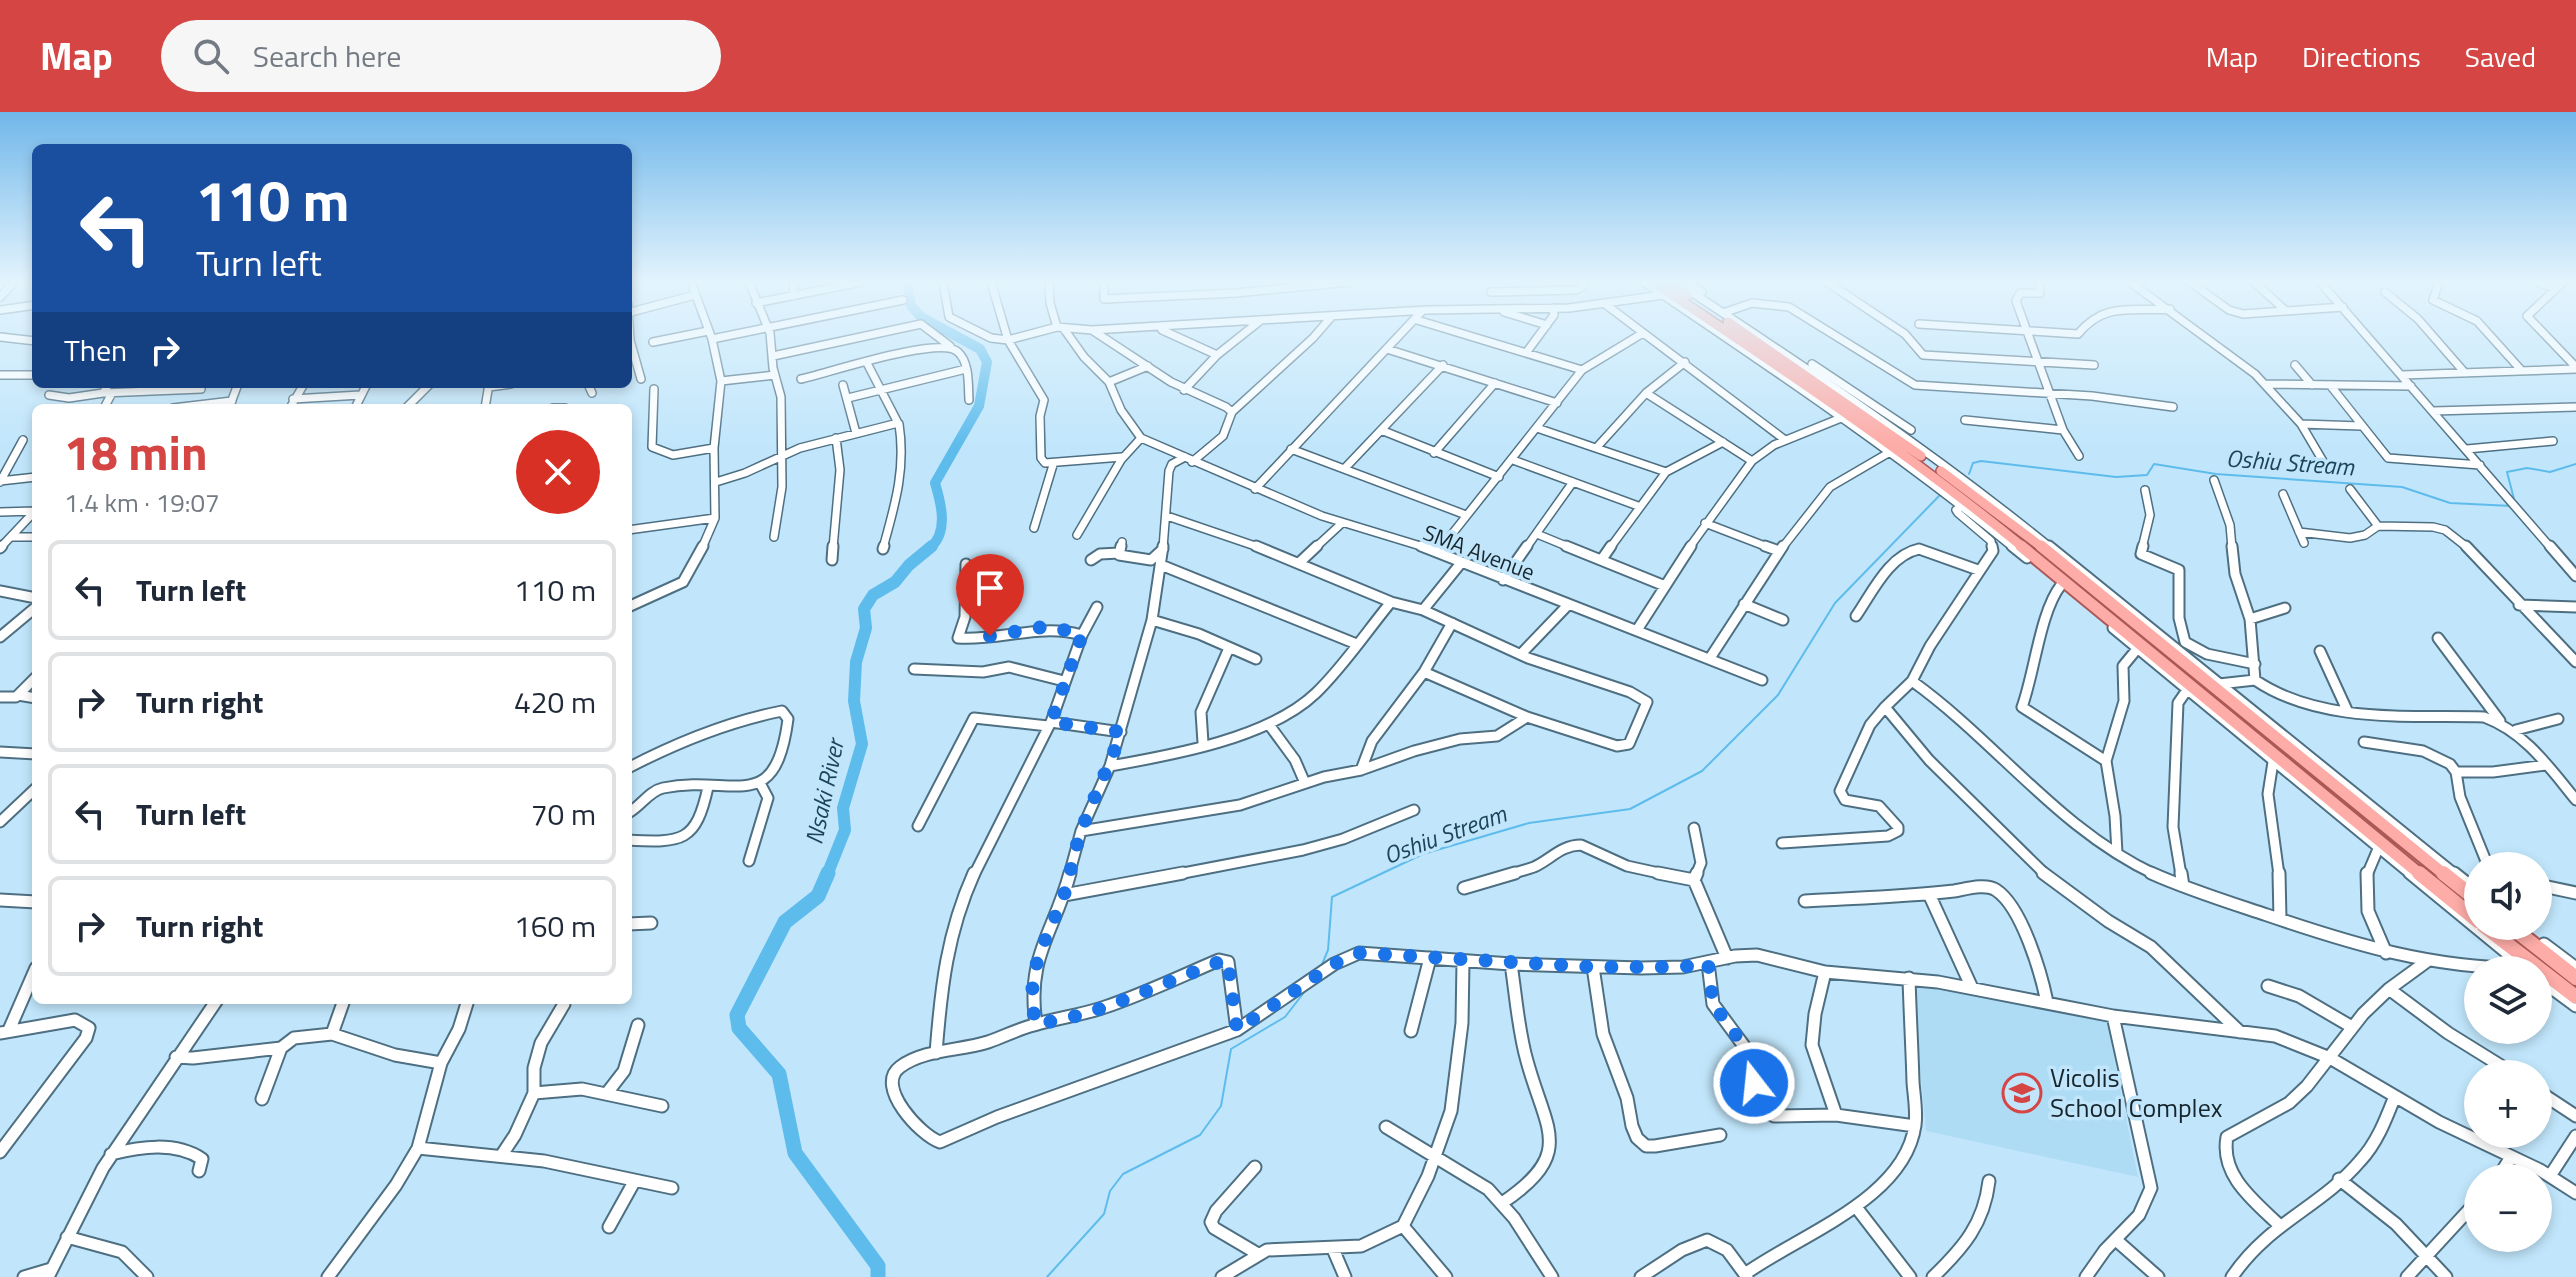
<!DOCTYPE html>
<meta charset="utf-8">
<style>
body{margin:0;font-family:"Titillium Web",sans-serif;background:#f6f6f7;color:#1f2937;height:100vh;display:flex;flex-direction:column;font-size:30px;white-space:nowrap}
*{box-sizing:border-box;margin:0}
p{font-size:26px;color:#747a83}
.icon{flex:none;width:44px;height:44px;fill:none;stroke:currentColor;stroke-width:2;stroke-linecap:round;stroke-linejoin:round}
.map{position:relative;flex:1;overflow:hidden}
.side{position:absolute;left:32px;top:292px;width:600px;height:600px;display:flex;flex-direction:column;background:#fff;border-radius:12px;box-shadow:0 4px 12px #0003}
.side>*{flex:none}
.top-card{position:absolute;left:32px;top:32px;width:600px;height:244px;border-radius:12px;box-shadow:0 4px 12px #0003;background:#1a4fa0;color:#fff;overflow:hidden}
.fabs{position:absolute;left:2464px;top:740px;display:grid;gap:16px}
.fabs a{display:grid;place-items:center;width:88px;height:88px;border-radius:50%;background:#fff;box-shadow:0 4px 12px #0003;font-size:40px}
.pin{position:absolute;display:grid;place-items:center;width:68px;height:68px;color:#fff;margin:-82px -34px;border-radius:50% 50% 50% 0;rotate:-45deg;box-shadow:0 0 8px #0007}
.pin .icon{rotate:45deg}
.me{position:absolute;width:88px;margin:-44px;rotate:344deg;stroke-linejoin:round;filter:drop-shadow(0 0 6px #0008)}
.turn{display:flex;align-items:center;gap:28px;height:168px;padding:0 32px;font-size:36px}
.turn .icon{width:104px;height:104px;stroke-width:2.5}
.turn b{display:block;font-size:56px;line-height:68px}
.then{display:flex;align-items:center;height:76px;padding:0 32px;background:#0003;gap:16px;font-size:30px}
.round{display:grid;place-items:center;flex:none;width:84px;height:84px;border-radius:42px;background:#f6f6f7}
.head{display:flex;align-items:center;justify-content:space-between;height:136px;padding:0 32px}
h1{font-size:48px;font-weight:700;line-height:60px;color:#d44543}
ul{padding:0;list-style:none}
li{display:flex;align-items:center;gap:24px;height:100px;margin:0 16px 12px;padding:0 16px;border:4px solid #e0e1e3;border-radius:12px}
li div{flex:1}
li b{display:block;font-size:30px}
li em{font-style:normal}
header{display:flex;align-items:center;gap:48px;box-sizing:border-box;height:112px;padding:0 40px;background:#d44543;color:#fff}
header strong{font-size:38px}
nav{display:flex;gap:44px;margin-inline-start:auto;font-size:28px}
.search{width:560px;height:72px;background:#f6f6f7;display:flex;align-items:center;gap:20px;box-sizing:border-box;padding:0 28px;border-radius:44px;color:#747a83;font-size:30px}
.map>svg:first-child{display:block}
.built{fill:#afdcf5}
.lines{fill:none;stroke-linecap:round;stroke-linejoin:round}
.stream{stroke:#5ebcec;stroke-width:2}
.river-far2{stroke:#5ebcec;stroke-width:10}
.river-far1{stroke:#5ebcec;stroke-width:12}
.river{stroke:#5ebcec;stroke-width:15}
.minor-far2-casing{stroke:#4e6f82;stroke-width:10}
.minor-far1-casing{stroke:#4e6f82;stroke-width:13}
.minor-casing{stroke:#4e6f82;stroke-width:15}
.major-far2-casing{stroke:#ac5856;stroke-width:12}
.major-far1-casing{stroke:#ac5856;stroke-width:15}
.major-casing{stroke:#ac5856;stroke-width:18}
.minor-far2{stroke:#fff;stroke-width:7}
.minor-far1{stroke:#fff;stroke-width:9}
.minor{stroke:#fff;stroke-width:11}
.major-far2{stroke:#feaca7;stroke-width:9}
.major-far1{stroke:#feaca7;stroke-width:11}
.major{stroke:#feaca7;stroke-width:14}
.route{stroke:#1a73e8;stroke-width:14;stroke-dasharray:0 25.2}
.labels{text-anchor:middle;stroke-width:7;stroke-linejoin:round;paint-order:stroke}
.street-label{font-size:22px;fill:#17252c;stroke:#c1e6fb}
.water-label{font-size:24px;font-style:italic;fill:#1d455a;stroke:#c1e6fb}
.near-poi-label{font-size:26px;fill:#17252c;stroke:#c1e6fb;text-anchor:start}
</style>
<header>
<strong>Map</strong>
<div class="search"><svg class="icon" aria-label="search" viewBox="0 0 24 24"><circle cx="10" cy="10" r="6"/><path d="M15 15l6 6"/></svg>Search here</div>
<nav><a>Map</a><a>Directions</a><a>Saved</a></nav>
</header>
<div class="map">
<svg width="2576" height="1165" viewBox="0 0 2576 1165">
<rect width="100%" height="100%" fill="#c1e6fb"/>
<path class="built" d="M1912 871 2106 906 2138 1065 1926 1019Z"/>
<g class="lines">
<path class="stream" d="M1969 362 1973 351 1981 349 2116 365 2147 363 2154 352 2216 362 2402 375 2450 391 2512 394
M2514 387 2507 360 2527 356 2550 360 2576 352
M1321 855 1328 838 1332 785 1423 742 1529 711 1630 697 1702 659 1778 583 1835 491 1940 383
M1047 1165 1104 1102 1110 1079 1123 1062 1200 1023 1221 994 1231 937 1285 905 1309 874"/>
<path class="river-far2" d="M907 170 911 194 921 205 980 237 987 250 979 294 935 371C941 391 949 420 930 436"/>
<path class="river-far1" d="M827 763 845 718 843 696 862 632 854 589 856 550 866 516 864 497 873 483 895 470 909 453 932 434"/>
<path class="river" d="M828 761 818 784 785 810 737 903 739 916 779 962 795 1041 878 1154V1165"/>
<g class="minor-far2-casing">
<path id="minor-far2" d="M691 170 712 227 721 269 714 336 715 406 702 436
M749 170 770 221 773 256 781 285 782 375 774 425
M943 170 949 205 991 226 1008 228 991 170
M1049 170 1050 191 1057 215
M1104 170V187L1235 181 1350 170
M1644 170C1770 255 1896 340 2014 436
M1676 170C1804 254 1932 339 2051 436
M1688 170 1702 180 1697 183
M1827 170 1905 222 1923 243 2094 253
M2039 170 2040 181H2020L2016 189 2063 318 2079 344
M2130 170 2255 262 2301 312 2324 351
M2190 170 2229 198 2243 202 2343 195
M2254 170 2285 198
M2320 170 2551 436
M2439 170 2433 188 2477 209 2522 259
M2537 170 2554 176
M2563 170 2527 204 2576 255
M1491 180 1576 178 1583 174V170
M2385 180 2418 207 2465 261
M793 184 794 170
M0 185 14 170
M756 191 861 170
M628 192 630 228 641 267
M1605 192 1785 328
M0 198 36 193
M631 200 695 183
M1504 200 1547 213
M1723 201 1752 191 1789 195 1915 273 2092 284 2173 295
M1417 208 1582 258
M1919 212 2078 222C2105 189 2132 200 2170 197
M1160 214 1162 218 1217 243
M1064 217 1084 245 1109 270 1148 254
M1092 218 1427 198 1569 196 1663 183
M0 225 36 229
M712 227 903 188
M653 230 708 219
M1387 237 1557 291
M1526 241 1554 203 1553 196
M773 244 921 212 950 234
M1812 252 1911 318
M2295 253 2312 273
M0 263H36
M2402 263 2576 257
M801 267C828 261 941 223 958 240 970 251 968 273 969 288
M721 269 775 263
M1109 270 1121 298 1141 326
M109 272 103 281 201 277
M588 272 592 281
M2265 272 2411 274
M843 273 856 321
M2330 273 2388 346 2480 353
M489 275 511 272
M654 277 652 335 673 343 714 336
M1184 278 1217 243 1261 208
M1646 281 1752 349
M49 283 69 286 103 281
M848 286 966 257
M293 287 360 283
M104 296 112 281
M173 296 232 289
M229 296 238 272
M290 296 304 272
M355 296 367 272
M406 296 430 272
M485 296 489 272
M553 296H565
M2433 299 2576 295
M1232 300 1313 226 1332 204
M1965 308 2063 318
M2301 312 2361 314
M1537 316 1666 360
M1381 318 1499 365
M1598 334 1646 281 1685 250
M1291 337 1466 403
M2467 337 2553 329
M1434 341 1495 271
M1122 345 1045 351 1041 346 1040 304 1044 288 1008 228 1057 215 1092 218 1171 270 1226 295 1232 300 1223 324 1192 350
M1513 348 1638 394
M1345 356 1443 253
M2214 368 2230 413 2232 436
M0 369 36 365
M0 370 23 328
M716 370 745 361 800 336 898 311 868 253
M1255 377 1422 199
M2350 377 2378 414
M2283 382 2304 431
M1962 394 1956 398 1958 401 1991 429 1992 436
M0 400 36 399
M1167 404 1261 436
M1705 411 1770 436
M1034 416 1053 353
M628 418 715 406
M2299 420 2350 426 2365 423 2378 414 2433 415 2445 418 2468 436
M1537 422 1571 436
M1077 423 1121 348 1141 326 1322 404 1427 436
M11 425H36
M0 436 35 399
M833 436 840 358 836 326
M883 436C895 393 906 357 899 312H895
M1121 436 1122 430
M1163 436 1169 359 1172 352 1185 345
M1315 436 1342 411
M1441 436 1582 258 1643 221
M1526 436 1573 370
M1610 436 1666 360 1723 330
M1689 436 1752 349 1774 333 1841 306
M1782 436 1830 375 1890 340
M2142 436 2150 403 2145 378"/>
</g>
<g class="minor-far1-casing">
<path id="minor-far1" d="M1121 434 1119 443 1151 448 1163 437
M1256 434 1391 490 1423 498 1528 546 1630 580 1647 590 1629 632 1617 634 1527 605 1424 560
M1421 434 1762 568
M1566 434 1665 474
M1765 434 1779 439
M1992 434 1993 439 1930 534 1912 569 1885 595 1929 648 2046 763
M2012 434 2027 446
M2049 434 2456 763
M2143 434 2141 442 2179 458V506L2185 530 2207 542 2255 552
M2232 434 2235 462 2250 507 2255 568
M2466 434 2576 550
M2550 434 2576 464
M0 436 2 434
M883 437 884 434
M1438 439 1442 434
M1602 447 1611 434
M832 448 833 434
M1091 448 1100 442 1119 441
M1300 450 1317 434
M966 452 965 505 958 526C1001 529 1039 511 1082 523
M1161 453 1354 531
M1503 468 1527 434
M2061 473C2040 500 2035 559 2022 595L2106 649
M0 479 36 486
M1744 492 1783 508
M2519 493 2576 495
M628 495 683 470 703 434
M1423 498 1461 451
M1856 504C1872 481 1889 443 1919 437L1978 458
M2250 507 2285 496
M1152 508 1199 522 1256 547
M2113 516 2412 763
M1637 518 1691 434
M0 525 36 495
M2438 526 2500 609
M2320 539 2347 598
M1521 542 1568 493
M1710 546 1783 434
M914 557 983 560 1009 555 1064 569
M1912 569C1997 630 2059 718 2156 763
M2219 572 2255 568C2320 612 2409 603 2484 605 2525 620 2549 655 2576 688
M18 583 36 586
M0 585H16L36 565
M1051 610 1121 620
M1270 614 1295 648 1305 671
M2516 618 2558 607
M2364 630 2423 639 2450 652 2456 660 2460 685 2488 754
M1203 631 1201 600 1229 536
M0 640 36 642
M2273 650 2268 682 2279 763
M1110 654C1173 643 1269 626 1316 581 1344 554 1367 519 1391 490
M628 656C678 630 727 610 782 599L788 607C775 707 733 661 663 676 649 679 641 694 628 701
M1361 658 1372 629 1424 560 1452 511
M2456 660H2493L2546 653
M0 710 36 676
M918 714 974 606 1048 614
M1694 716 1701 751 1696 763
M1081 719 1240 693 1324 665 1361 658 1414 639 1460 627 1497 624 1527 605
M628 728C683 731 696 730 708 675
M1782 731 1888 724 1898 719V715L1879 694 1845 688 1840 679 1870 613 1885 595
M2117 741 2115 704 2106 649 2124 589 2123 554 2137 537
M749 749 768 686 760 671
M974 763 1051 610 1082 523 1097 495
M1069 763 1081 719 1110 654 1152 508 1163 434
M1173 763 1303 738 1343 727 1414 698
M1508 763C1516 760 1526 758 1534 755 1550 748 1561 733 1581 733L1627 754 1668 763
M2181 763 2173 715 2178 591 2187 578
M2367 763 2378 737"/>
</g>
<g class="minor-casing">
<path id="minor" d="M1658 761 1694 768 1727 846
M2043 761 2108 809 2151 835 2240 920
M2151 761C2189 778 2228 790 2267 803 2352 832 2434 857 2525 856
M2181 761 2183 774
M2279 761 2280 807
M2367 761 2368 799 2386 841
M2410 761 2528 858
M2454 761 2478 780
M1694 768 1697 761
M2538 773 2576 781
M1464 776 1515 761
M1929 782 1972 876
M1064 783 1183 761
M0 788 36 790
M1805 789C1855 786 1904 785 1954 779 1966 777 1985 771 1996 778 2022 795 2041 861 2047 890
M628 812 651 811
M2544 832 2576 856
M1219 848 1228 850 1237 918 997 1005 940 1030C921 1024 874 974 900 955 924 937 960 939 988 930 1003 925 1018 917 1034 913 1057 906 1082 903 1105 895 1144 882 1181 864 1219 848Z
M1708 851 1713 892 1744 934 1765 999 1774 1004 1836 1003 1915 1014
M1593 855 1603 922 1627 986 1632 1014 1637 1026 1646 1034H1655L1720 1023
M1825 860 1815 902 1812 933 1836 1003
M2538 866 2576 894
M2268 874 2299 884 2352 915
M2389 877 2448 921 2514 962
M1036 912C1026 844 1054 821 1070 761
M9 918 36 856
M1237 918 1334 852 1359 841 1511 852 1641 856 1683 855 1735 844 1757 843 1825 860 1938 870 2113 904 2275 924 2330 946 2439 1010 2540 1058 2576 1081
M1411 919 1430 846
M0 921 75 908 89 916 86 926 0 1040
M332 922 344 888
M936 941C941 876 947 821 974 761
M176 945 193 946 281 936
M2538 979 2576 1004
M534 981 582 977 662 994
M607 981 624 959 638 913
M262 987 281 936 294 926 332 922 395 943 441 951
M1386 1015 1488 1077 1514 1106 1552 1165
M418 1036 544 1049 672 1076
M111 1042C140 1035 175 1029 202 1047L199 1059
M501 1044 515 1023 534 981V956L541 931 564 892
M1255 1055 1216 1099 1211 1110 1214 1116 1258 1142
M2550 1064 2576 1024
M2498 1066 2511 1045
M2339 1067 2396 1112 2446 1165
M1502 1091C1576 1041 1546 1019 1527 949 1518 918 1516 884 1511 852
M1856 1095 1910 1165
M2278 1112C2253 1088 2220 1063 2227 1025L2289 991 2307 974 2363 902 2389 877 2426 850
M1403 1114 1446 1165
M609 1115 634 1070
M67 1125 122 1140 147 1165
M2116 1128 2158 1165
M1333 1137 1345 1165
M1745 1162C1799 1123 1905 1087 1915 1013 1917 1000 1914 984 1913 970 1912 935 1910 901 1909 866
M24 1165 51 1157
M48 1165 103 1056 217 888
M328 1165 396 1073 418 1036 441 951 459 917 468 888
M1222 1165 1267 1138 1361 1134 1403 1114 1428 1064 1451 999 1462 911 1463 850
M1641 1165 1682 1138 1707 1128 1727 1138 1747 1165
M1933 1165C1963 1136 1984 1112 1989 1069
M2086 1165 2105 1138 2139 1103 2151 1076 2113 904
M2232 1165C2268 1111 2321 1095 2360 1049 2377 1031 2386 1007 2395 984
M2407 1165 2478 1088"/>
</g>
<g class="major-far2-casing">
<path id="major-far2" d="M1653 170C1780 255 1906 339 2024 436
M1667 170 1687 183
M1728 210 1921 344
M1941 359 2043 436"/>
</g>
<g class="major-far1-casing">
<path id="major-far1" d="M2021 434 2421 763
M2041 434 2445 763"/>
</g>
<g class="major-casing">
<path id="major" d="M2419 761 2478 809
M2443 761 2478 789
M2484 814 2576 885
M2510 814 2576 866"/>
</g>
<use href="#minor-far2" class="minor-far2"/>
<use href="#minor-far1" class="minor-far1"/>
<use href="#minor" class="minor"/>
<use href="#major-far2" class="major-far2"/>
<use href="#major-far1" class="major-far1"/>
<use href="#major" class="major"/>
</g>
<linearGradient id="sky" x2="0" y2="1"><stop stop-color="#71b7ea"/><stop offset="0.51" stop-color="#e3f4fd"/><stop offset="1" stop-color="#e3f4fd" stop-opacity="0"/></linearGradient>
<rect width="2576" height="333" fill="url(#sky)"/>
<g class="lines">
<path class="route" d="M990 524 1049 514 1082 523 1051 610 1121 620C1110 653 1094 684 1082 717 1074 739 1071 761 1064 783 1047 829 1023 859 1036 912L1066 907 1106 895 1224 848 1228 850 1237 918 1334 852 1359 841 1593 855H1683L1708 851 1713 892 1744 934 1754 971"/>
</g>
<defs>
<g id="school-ring" transform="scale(2)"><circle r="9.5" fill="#c1e6fb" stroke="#d44543" stroke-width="1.5"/><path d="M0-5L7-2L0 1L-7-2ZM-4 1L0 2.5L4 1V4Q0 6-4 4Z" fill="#d44543"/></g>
</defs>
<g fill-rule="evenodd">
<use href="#school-ring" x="2022" y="981"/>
</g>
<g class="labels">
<g class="street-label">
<text transform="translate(1479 440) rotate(21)" y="8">SMA Avenue</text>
</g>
<g class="water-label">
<text transform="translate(2290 351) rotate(4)" y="8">Oshiu Stream</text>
<text transform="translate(825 680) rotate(-78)" y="8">Nsaki River</text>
<text transform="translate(1445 723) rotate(-20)" y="8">Oshiu Stream</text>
</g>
<g class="near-poi-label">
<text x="2050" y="975">Vicolis<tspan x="2050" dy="30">School Complex</tspan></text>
</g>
</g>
</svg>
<div class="fabs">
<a><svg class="icon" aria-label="sound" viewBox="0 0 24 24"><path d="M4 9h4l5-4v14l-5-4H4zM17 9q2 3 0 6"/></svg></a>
<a><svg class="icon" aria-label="layers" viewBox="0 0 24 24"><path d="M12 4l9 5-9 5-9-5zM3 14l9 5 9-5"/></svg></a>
<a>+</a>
<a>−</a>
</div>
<div class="pin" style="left:990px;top:524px;background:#d93025"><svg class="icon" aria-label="arrive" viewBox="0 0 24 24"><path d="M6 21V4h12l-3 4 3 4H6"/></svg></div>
<svg class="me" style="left:1754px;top:971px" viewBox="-20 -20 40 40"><circle r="17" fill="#1a73e8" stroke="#fff" stroke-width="3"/><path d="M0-11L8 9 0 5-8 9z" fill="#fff"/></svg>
<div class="top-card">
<div class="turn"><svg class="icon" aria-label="left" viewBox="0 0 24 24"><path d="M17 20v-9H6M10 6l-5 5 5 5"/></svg><div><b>110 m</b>Turn left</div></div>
<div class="then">Then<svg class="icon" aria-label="right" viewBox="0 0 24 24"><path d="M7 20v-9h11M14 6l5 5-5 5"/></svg></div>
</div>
<section class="side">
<div class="head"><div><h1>18 min</h1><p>1.4 km · 19:07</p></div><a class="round" style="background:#d93025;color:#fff"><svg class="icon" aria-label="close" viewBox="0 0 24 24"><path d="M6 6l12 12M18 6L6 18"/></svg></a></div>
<ul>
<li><svg class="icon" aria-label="left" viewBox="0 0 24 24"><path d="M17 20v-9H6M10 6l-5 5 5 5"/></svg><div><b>Turn left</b></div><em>110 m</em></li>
<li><svg class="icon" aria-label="right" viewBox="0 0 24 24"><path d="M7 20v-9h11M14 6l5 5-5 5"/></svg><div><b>Turn right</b></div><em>420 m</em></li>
<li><svg class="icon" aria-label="left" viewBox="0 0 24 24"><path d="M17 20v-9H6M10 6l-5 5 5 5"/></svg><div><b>Turn left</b></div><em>70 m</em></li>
<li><svg class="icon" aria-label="right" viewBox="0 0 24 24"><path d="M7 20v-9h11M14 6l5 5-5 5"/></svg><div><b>Turn right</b></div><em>160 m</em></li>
</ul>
</section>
</div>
